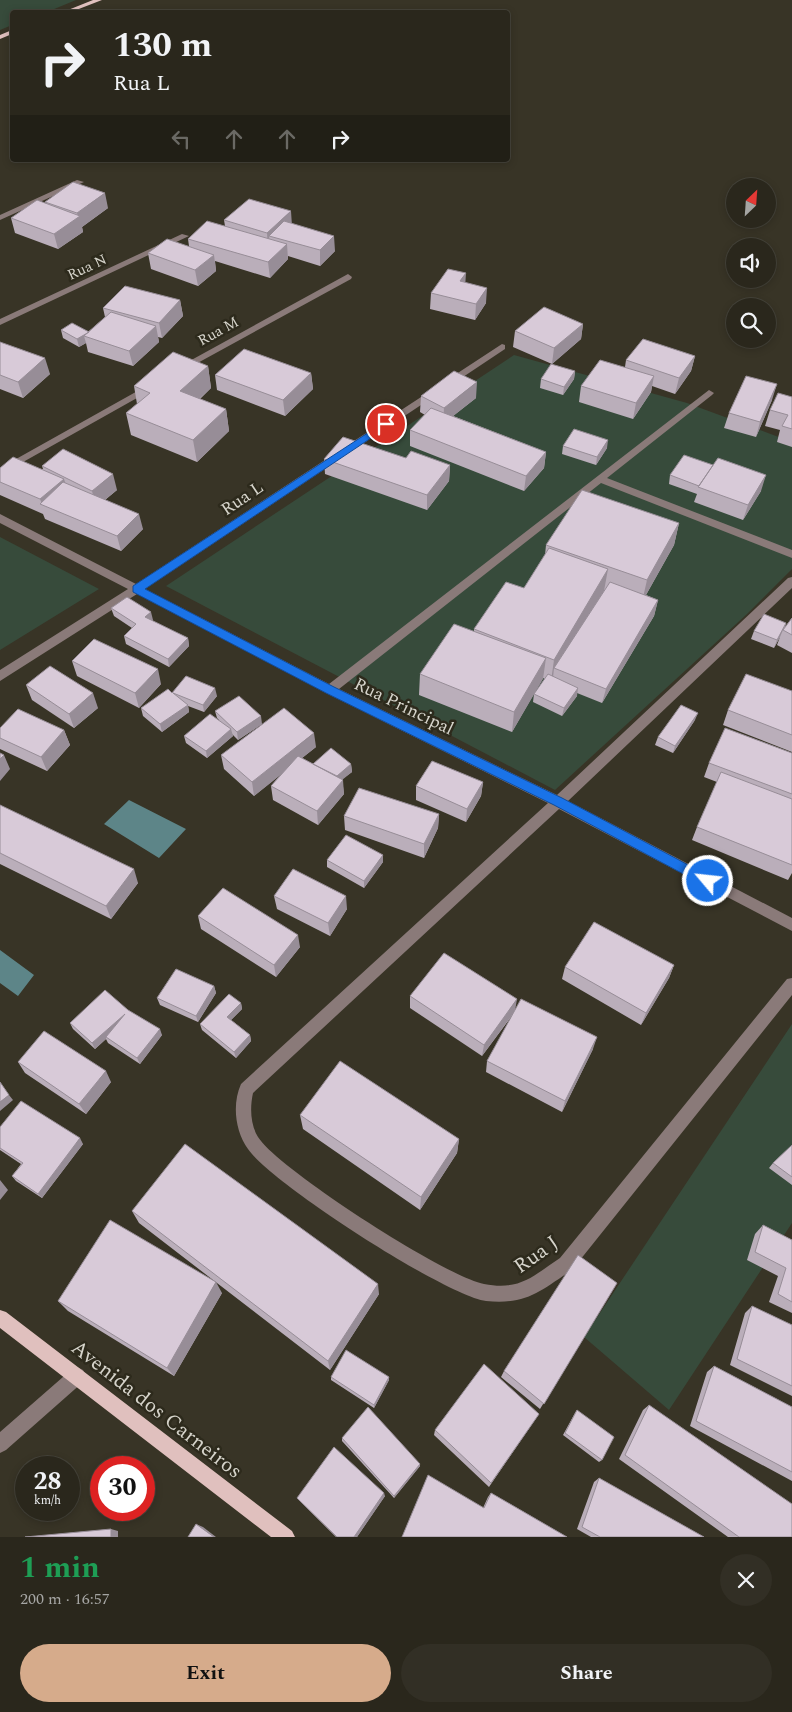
<!DOCTYPE html>
<meta charset="utf-8">
<style>
body{margin:0;font-family:Spectral,serif;background:#322f25;color:#f1f3f6;height:100vh;display:flex;flex-direction:column;font-size:19px;white-space:nowrap}
*{box-sizing:border-box;margin:0}
p{font-size:16px;color:#a5a5a3}
.icon{flex:none;width:28px;height:28px;fill:none;stroke:currentColor;stroke-width:2;stroke-linecap:round;stroke-linejoin:round}
.map{position:relative;height:1537px;overflow:hidden}
.panel{display:flex;flex-direction:column;background:#2a271c;flex:1}
.panel>*{flex:none}
.top-card{position:absolute;left:10px;top:10px;width:500px;height:152px;border-radius:5px;box-shadow:0 2px 8px #0003,0 0 0 1px #46443b;background:#2a271c;color:#f1f3f6;overflow:hidden}
.needle{width:32px;rotate:25deg}
.fabs{position:absolute;left:726px;top:178px;display:grid;gap:10px}
.fabs a{display:grid;place-items:center;width:50px;height:50px;border-radius:50%;background:#2a271c;box-shadow:0 2px 8px #0003,0 0 0 1px #46443b;font-size:25px}
.speed{position:absolute;left:15px;top:1456px;display:flex;gap:10px;font-size:25px;font-weight:700;text-align:center}
.speed>*{display:grid;place-content:center;width:65px;height:65px;border-radius:50%;background:#2a271c;box-shadow:0 2px 8px #0003,0 0 0 1px #46443b;line-height:1}
.speed small{font-size:12px;font-weight:400}
.speed .limit{border:8px solid #d22;background:#fff;color:#111}
.pin{position:absolute;display:grid;place-items:center;width:42px;height:42px;color:#fff;margin:-21px;border:2px solid #fff;border-radius:50%;box-shadow:0 1px 5px #0007}
.me{position:absolute;width:55px;margin:-28px;rotate:298deg;stroke-linejoin:round;filter:drop-shadow(0 0 4px #0008)}
.turn{display:flex;align-items:center;gap:18px;height:105px;padding:0 20px;font-size:22px}
.turn .icon{width:65px;height:65px;stroke-width:2.5}
.turn b{display:block;font-size:35px;line-height:42px}
.lanes{display:flex;align-items:center;height:48px;padding:0 20px;background:#0003;justify-content:center;gap:25px;direction:ltr}
.lanes .off{opacity:.35}
.round{display:grid;place-items:center;flex:none;width:52px;height:52px;border-radius:26px;background:#322f25}
.headline{display:flex;align-items:center;justify-content:space-between;height:85px;padding:0 20px}
h1{font-size:30px;font-weight:700;line-height:38px;color:#1e9e55}
.cta{display:flex;gap:10px;margin-top:auto;padding:10px 20px}
.cta a{flex:1;height:58px;border-radius:30px;background:#d6ab8b;color:#111;font-size:20px;font-weight:700;line-height:58px;text-align:center}
.cta a+a{background:#322f25;color:#f1f3f6}
.map>svg:first-child{display:block}
.green{fill:#374b3b}
.water{fill:#5d8588}
.lines{fill:none;stroke-linecap:round;stroke-linejoin:round}
.minor{fill:#8a7a79;fill-rule:evenodd}
.major{fill:#e0c0be;fill-rule:evenodd}
.wall{fill:#baaeba}
.shaded-wall{fill:#978d97}
.building{fill:#d8cad8;stroke:#978d97}
.route{fill:#1a73e8;stroke:#114b97}
.labels{text-anchor:middle;stroke-width:5;stroke-linejoin:round;paint-order:stroke}
.far-street-label{font-size:15px;fill:#d5d3ca;stroke:#2d2a1c}
.street-label{font-size:18px;fill:#d5d3ca;stroke:#2d2a1c}
.near-street-label{font-size:21px;fill:#d5d3ca;stroke:#2d2a1c}
</style>
<div class="map">
<svg width="792" height="1537" viewBox="0 0 792 1537">
<rect width="100%" height="100%" fill="#383426"/>
<path class="green" d="M0 0H76L47 12H12V25L0 30Z
M514 355 687 403 792 442V569L747 614 555 790 166 586Z
M0 537 99 589 0 650Z
M792 1024V1223L669 1410 584 1337Z"/>
<path class="water" d="M129 800 186 829 159 858 104 824Z
M0 950 34 975 18 996 0 983Z"/>
<g class="lines">
<path class="minor" d="M77 180 84 182 0 220V215Z
M182 234 189 236 0 325V319Z
M348 274 352 277 351 279 183 371H177L175 369Z
M502 344 505 345V349L145 589 329 684 709 390 714 393 712 395 607 478 792 550V558L601 483 339 689 557 795 788 578 792 577V588L568 801 792 918V931L559 809 253 1093C250 1107 250 1124 258 1137 278 1169 446 1277 484 1284 520 1291 533 1276 560 1258L787 979 792 978V995L572 1270C540 1291 527 1305 486 1301 446 1296 271 1183 248 1149 235 1131 232 1104 241 1084L548 803 326 693 137 594 0 681V670L128 589 0 523V514L136 584Z
M150 384 155 387 153 389 0 475V468Z
M77 1367 83 1370 86 1376 83 1382 6 1450 0 1453V1432L71 1370Z"/>
<path class="major" d="M93 0H102L71 12H63Z
M12 30V34L0 39V35Z
M0 1310 6 1312 292 1531 295 1537H271L0 1328Z"/>
</g>
<path class="wall" d="M45 202 108 208 82 227 83 232 58 249 15 233 11 218 46 204Z
M224 220 292 224 335 251 320 266 288 256V259L270 278 215 261 216 271 198 286 151 269 148 253 189 246 188 239 225 226Z
M465 283 486 303 475 320 430 309 431 293Z
M180 300 183 316 162 338 158 337 159 342 133 366 88 352 86 343 79 347 63 338 61 330 89 331 105 317 103 308Z
M583 324 581 339 552 364 513 347 515 331Z
M0 342 50 374 23 398 0 389Z
M695 356 691 371 675 394 652 386 651 392 633 419 579 402 581 386 625 367 626 360Z
M208 366 211 388 200 399 226 409 229 431 197 462 131 435 126 413 137 404 134 386Z
M575 371 574 379 563 395 540 388 541 379Z
M311 373 313 389 285 416 217 390 215 375Z
M421 396 476 398 453 416 546 452 544 468 524 491 410 446V430L425 415 420 412Z
M792 397V447L777 442 780 430 765 426 770 410Z
M772 400 756 437 724 428 729 413Z
M563 446 607 448 596 465 562 454Z
M406 458 450 465 449 481 427 510 325 474 324 459Z
M42 466 117 490 105 500 143 529 121 551 45 519 43 514 0 495V468L43 469Z
M670 475 761 491 743 520 694 502 697 494 669 484Z
M679 523 674 545 646 595 658 600 654 616 602 703 577 693V696L562 716 533 702 534 694 545 679 543 678 512 732 419 695 420 674 474 631V629L524 588 545 555 546 545Z
M111 608 153 620 152 621 188 638 189 646 169 667 126 644 124 636 132 628 114 616Z
M792 618V653L777 645 780 637 774 648 751 639 754 631 786 623 785 627Z
M72 661 161 684 139 708 77 676Z
M26 685 98 708 74 728 32 700Z
M792 691V752L723 725 728 710Z
M172 693 217 696 204 712 188 706 189 712 162 732 143 716 141 708Z
M215 711 262 724 238 740 232 734 233 736 207 758 186 743 184 736 219 720 217 718Z
M695 720 673 753 655 745 658 737Z
M0 728 64 730 70 745 47 771 0 749Z
M316 747 302 758 313 764H351L352 772 342 779 344 794 318 825 273 800 271 786 281 774 254 796 224 769 221 755Z
M792 753V873L788 880 692 840 697 827 717 782 704 777 709 763Z
M483 782 481 796 466 822 416 800V786Z
M0 805 138 883 111 919 0 864Z
M439 814 438 828 424 858 345 830 344 816Z
M327 860 383 862 364 888 327 867Z
M274 896 347 909 330 936 277 909Z
M198 916 300 947 276 977 201 929Z
M674 965 669 978 641 1025 562 979 565 967Z
M214 986 216 993 198 1022 160 1005 157 998Z
M410 996 515 1010 593 1049 562 1112 486 1072 487 1061 514 1013 482 1056 410 1008Z
M241 1003 242 1009 231 1020 250 1035 251 1041 236 1058 202 1030 200 1024Z
M128 1010 162 1035 140 1064 108 1043 106 1039 95 1049 73 1029 70 1023Z
M18 1062 111 1082 86 1114 25 1073Z
M300 1115 459 1139 457 1153 420 1210 303 1129Z
M0 1127 83 1144 42 1198 16 1181 12 1176 21 1164 0 1150Z
M792 1145V1185L769 1168 773 1163Z
M132 1211 379 1294 330 1370 139 1223Z
M763 1225 792 1240V1313L769 1302 778 1276 747 1260 755 1234Z
M617 1283 540 1409 501 1377 504 1371Z
M222 1293 174 1376 68 1311 58 1301Z
M752 1306 792 1325V1396L730 1365 745 1313Z
M714 1366 792 1407V1481L690 1426 707 1372Z
M331 1377H389V1380L374 1408 331 1380Z
M649 1405 792 1537H728L619 1459 643 1410Z
M577 1410 602 1460 599 1462 563 1435 575 1413Z
M539 1414 489 1487 434 1435 435 1430Z
M342 1438 420 1464V1466L394 1498 342 1441Z
M599 1478 704 1537H591L577 1529 594 1482Z
M491 1493 567 1537 483 1508 488 1497Z
M385 1496 357 1537H336L297 1498Z"/>
<path class="shaded-wall" d="M105 193 108 208 82 227 83 232 58 249 54 234 78 217 77 213Z
M291 211 292 226 269 236 270 247 268 249 267 233Z
M334 236 335 251 320 266V250Z
M287 244 288 259 270 278 268 262Z
M214 255 216 271 198 286 195 270Z
M466 273 465 288 460 281Z
M487 288 486 303 475 320 476 304Z
M180 300 183 316 162 338 159 323Z
M583 324 581 339 552 364 554 348Z
M156 326 159 342 133 366 129 351Z
M89 332 84 336 86 343 79 347 77 339Z
M695 356 691 371 675 394 679 378Z
M45 358 50 374 23 398 18 382Z
M208 366 211 388 184 413 180 391Z
M575 371 574 379 563 395 564 387Z
M311 373 313 389 285 416 283 400Z
M654 376 651 392 633 419 636 403Z
M477 382 476 398 443 424 444 408Z
M777 384 772 400 756 437 760 422Z
M226 409 229 431 197 462 193 440Z
M608 440 607 448 596 465 597 457Z
M546 452 544 468 524 491 526 476Z
M450 465 449 481 427 510V495Z
M113 474 117 490 96 507 92 491Z
M766 475 761 491 743 520 748 505Z
M64 479 69 494 42 504 40 499Z
M139 514 143 529 121 551 117 536Z
M679 523 674 545 642 602 647 580Z
M608 569 604 591 554 668 553 678 551 681 554 660Z
M658 600 654 616 602 703 606 689Z
M151 612 153 620 147 625 145 617Z
M786 623 784 630H783L780 637 774 648 777 640Z
M188 638 189 646 169 667 168 659Z
M546 658 543 679 512 732 514 712Z
M158 669 161 684 139 708 135 693Z
M215 688 217 696 204 712 203 705Z
M578 688 577 696 562 716 564 708Z
M93 693 98 708 74 728 69 714Z
M188 705 189 712 162 732 160 724Z
M698 713 695 720 673 753 675 746Z
M261 716 262 724 238 740 237 732Z
M231 729 233 736 207 758 206 751Z
M64 730 70 745 47 771 41 757Z
M314 733 316 747 254 796 252 782Z
M4 755 10 769 0 781V759Z
M351 764 352 772 332 788V780Z
M343 780 344 794 318 825 317 811Z
M483 782 481 796 466 822 467 809Z
M439 814 438 828 424 858V844Z
M383 855V862L364 888V881Z
M134 869 138 883 111 919 106 906Z
M346 896 347 909 330 936 328 923Z
M298 935 300 947 276 977 274 965Z
M674 965 669 978 641 1025 646 1013Z
M214 986 216 993 198 1022 196 1016Z
M517 999 515 1011 482 1056 484 1045Z
M241 1003 242 1009 228 1023 227 1017Z
M125 1014 106 1037V1039L95 1049 92 1043Z
M160 1029 162 1035 140 1064 137 1058Z
M250 1035 251 1041 236 1058 234 1052Z
M597 1037 593 1049 562 1112 565 1101Z
M106 1071 111 1082 86 1114 79 1104Z
M9 1095 13 1100 0 1111V1102Z
M80 1138 83 1144 42 1198 38 1194Z
M459 1139 457 1153 420 1210 421 1197Z
M0 1180 8 1190 0 1200Z
M216 1282 222 1293 174 1376 167 1368Z
M378 1284 379 1294 330 1370 328 1361Z
M389 1377V1380L374 1408V1405Z
M420 1464V1466L394 1498V1496Z
M384 1493 385 1496 357 1537H354Z
M196 1524 203 1527 216 1537H214Z
M111 1529 118 1531V1537H111Z"/>
<path class="building" d="M73 182 105 193 77 213 45 202Z
M249 199 291 211 267 233 224 220Z
M37 200 80 216 54 234 11 218Z
M207 221 287 244 268 262 188 239Z
M284 221 334 236 320 250 269 236Z
M167 239 214 255 195 270 148 253Z
M448 269 466 273 460 281 487 288 476 304 431 293Z
M125 286 180 300 159 323 103 308Z
M544 307 583 324 554 348 515 331Z
M111 312 156 326 129 351 84 336Z
M72 323 89 332 77 339 61 330Z
M643 339 695 356 679 378 626 360Z
M0 342 45 358 18 382 0 375Z
M244 349 311 373 283 400 215 375Z
M173 352 208 366 180 391 226 409 193 440 126 413 150 393 134 386Z
M600 360 654 376 636 403 581 386Z
M551 364 575 371 564 387 541 379Z
M454 371 477 382 444 408 421 396Z
M746 376 777 384 760 422 729 413Z
M778 393 792 397V429L782 426 788 415 770 410Z
M431 408 546 452 526 476 410 430Z
M574 429 608 440 597 457 563 446Z
M343 437 406 458 411 451 450 465 427 495 324 459Z
M63 449 113 474 92 491 42 466Z
M684 455 713 465 699 486 670 475Z
M13 457 64 479 40 499 0 482V468Z
M718 458 766 475 748 505 698 487Z
M63 482 139 514 117 536 40 504Z
M582 490 679 523 647 580 546 545Z
M549 548 608 569 554 660 474 629 506 582 524 588Z
M610 582 658 600 606 689 554 668Z
M127 597 151 612 145 617 188 638 168 659 124 636 136 624 111 608Z
M764 614 786 623 777 640 754 631Z
M792 618V635L783 630Z
M454 624 546 658 514 712 420 674Z
M94 639 158 669 135 693 72 661Z
M50 666 93 693 69 714 26 685Z
M548 674 578 688 564 708 534 694Z
M746 674 792 691V735L728 710Z
M186 676 215 688 203 705 173 693 188 705 160 724 141 708 168 689 172 693Z
M239 696 261 716 237 732 215 711Z
M681 705 698 713 675 746 658 737Z
M284 708 314 733 252 782 221 755Z
M18 709 64 730 41 757 0 738V728Z
M210 714 231 729 206 751 184 736Z
M725 728 792 753V794L709 763Z
M331 748 351 764 337 776 313 764Z
M0 753 4 755 0 759Z
M298 756 343 780 317 811 271 786Z
M432 761 483 782 467 809 416 786Z
M721 772 792 799V865L697 827Z
M359 788 439 814 424 844 344 816Z
M0 805 134 869 106 906 0 853Z
M346 835 383 855 364 881 327 860Z
M293 869 346 896 328 923 274 896Z
M223 888 298 935 274 965 198 916Z
M594 922 674 965 646 1013 565 967Z
M444 953 517 999 484 1045 410 996Z
M176 969 214 986 196 1016 157 998Z
M105 990 128 1010 160 1029 137 1058 106 1037 125 1014 92 1043 70 1023Z
M229 994 241 1003 227 1017 250 1035 234 1052 200 1024Z
M521 999 597 1037 565 1101 487 1061Z
M44 1031 106 1071 79 1104 18 1062Z
M340 1061 459 1139 421 1197 300 1115Z
M0 1082 9 1095 0 1102Z
M21 1101 80 1138 38 1194 12 1176 23 1163 0 1148V1127Z
M185 1144 378 1284 328 1361 132 1211Z
M792 1145V1177L773 1163Z
M110 1220 216 1282 167 1368 58 1301Z
M763 1225 792 1240V1302L778 1294 786 1268 755 1252Z
M578 1255 617 1283 544 1404 504 1371Z
M752 1306 792 1325V1386L737 1359Z
M346 1350 389 1377 374 1405 331 1377Z
M484 1364 539 1414 491 1483 435 1430Z
M714 1366 792 1407V1472L696 1421Z
M649 1405 792 1504V1537H739L625 1455Z
M368 1407 420 1464 394 1496 342 1438Z
M577 1410 614 1437 602 1460 565 1433Z
M334 1447 384 1493 354 1537H337L297 1498Z
M428 1475 484 1508 491 1493 567 1537H402Z
M599 1478 704 1537H600L582 1527Z
M196 1524 214 1537H188Z
M111 1529V1537H25Z"/>
<path class="route" d="M386 421 390 424 389 426 145 589 334 687 562 798 713 878 715 881 713 885 708 887 704 885 554 805 326 693 133 592V586Z"/>
<g class="labels">
<g class="far-street-label">
<text transform="translate(87 267) rotate(-25)" y="5">Rua N</text>
<text transform="translate(218 331) rotate(-29)" y="5">Rua M</text>
</g>
<g class="street-label">
<text transform="translate(242 498) rotate(-34)" y="6">Rua L</text>
<text transform="translate(404 706) rotate(26)" y="6">Rua Principal</text>
</g>
<g class="near-street-label">
<text transform="translate(536 1254) rotate(-35)" y="7">Rua J</text>
<text transform="translate(157 1409) rotate(38)" y="7">Avenida dos Carneiros</text>
</g>
</g>
</svg>
<div class="fabs">
<a><svg class="needle" viewBox="-14 -14 28 28"><path d="M0-13l5 13h-10z" fill="#e53935"/><path d="M0 13l5-13h-10z" fill="#a5a5a3"/></svg></a>
<a><svg class="icon" aria-label="sound" viewBox="0 0 24 24"><path d="M4 9h4l5-4v14l-5-4H4zM17 9q2 3 0 6"/></svg></a>
<a><svg class="icon" aria-label="search" viewBox="0 0 24 24"><circle cx="10" cy="10" r="6"/><path d="M15 15l6 6"/></svg></a>
</div>
<div class="speed"><div>28<small>km/h</small></div><div class="limit">30</div></div>
<div class="pin" style="left:386px;top:424px;background:#d93025"><svg class="icon" aria-label="arrive" viewBox="0 0 24 24"><path d="M6 21V4h12l-3 4 3 4H6"/></svg></div>
<svg class="me" style="left:708px;top:881px" viewBox="-20 -20 40 40"><circle r="17" fill="#1a73e8" stroke="#fff" stroke-width="3"/><path d="M0-11L8 9 0 5-8 9z" fill="#fff"/></svg>
<div class="top-card">
<div class="turn"><svg class="icon" aria-label="right" viewBox="0 0 24 24"><path d="M7 20v-9h11M14 6l5 5-5 5"/></svg><div><b>130 m</b>Rua L</div></div>
<div class="lanes"><svg class="icon off" aria-label="left" viewBox="0 0 24 24"><path d="M17 20v-9H6M10 6l-5 5 5 5"/></svg><svg class="icon off" aria-label="ahead" viewBox="0 0 24 24"><path d="M12 20V5M6 11l6-6 6 6"/></svg><svg class="icon off" aria-label="ahead" viewBox="0 0 24 24"><path d="M12 20V5M6 11l6-6 6 6"/></svg><svg class="icon" aria-label="right" viewBox="0 0 24 24"><path d="M7 20v-9h11M14 6l5 5-5 5"/></svg></div>
</div>
</div>
<section class="panel">
<div class="headline"><div><h1>1 min</h1><p>200 m · 16:57</p></div><a class="round"><svg class="icon" aria-label="close" viewBox="0 0 24 24"><path d="M6 6l12 12M18 6L6 18"/></svg></a></div>
<div class="cta"><a>Exit</a><a>Share</a></div>
</section>
